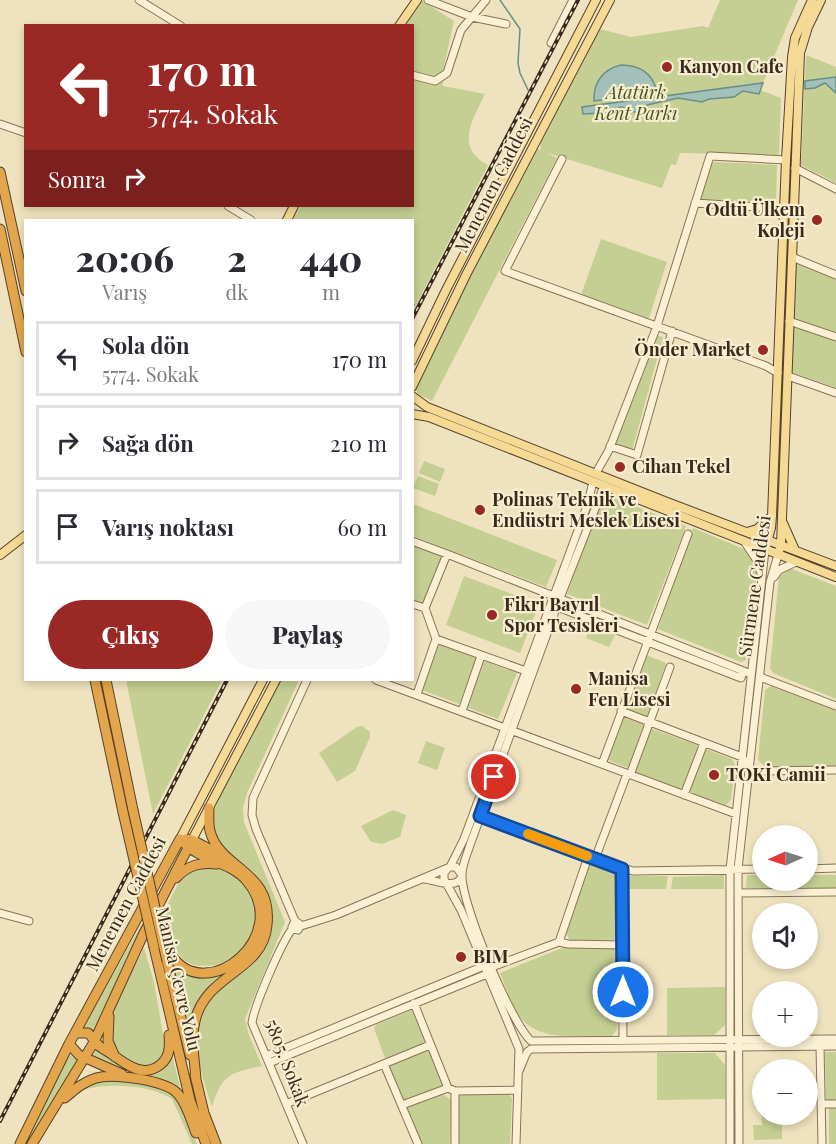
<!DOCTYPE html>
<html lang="tr">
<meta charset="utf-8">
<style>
body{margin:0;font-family:"Playfair Display",serif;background:#f7f7f7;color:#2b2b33;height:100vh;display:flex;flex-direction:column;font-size:22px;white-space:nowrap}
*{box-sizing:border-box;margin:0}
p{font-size:20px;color:#7c7c81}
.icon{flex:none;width:33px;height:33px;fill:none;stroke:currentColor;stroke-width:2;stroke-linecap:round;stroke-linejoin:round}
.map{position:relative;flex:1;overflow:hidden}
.drawer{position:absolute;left:24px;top:219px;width:390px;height:462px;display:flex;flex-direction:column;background:#fff;border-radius:0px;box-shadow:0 3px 9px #0003}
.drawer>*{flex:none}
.banner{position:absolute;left:24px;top:24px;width:390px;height:183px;border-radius:0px;box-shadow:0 3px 9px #0003;background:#9a2825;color:#fff;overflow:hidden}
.needle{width:39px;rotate:267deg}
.fabs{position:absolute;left:752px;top:825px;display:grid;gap:12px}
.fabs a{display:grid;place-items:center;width:66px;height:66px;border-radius:50%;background:#fff;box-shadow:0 3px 9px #0003;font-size:30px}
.pin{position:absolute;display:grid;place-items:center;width:51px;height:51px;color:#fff;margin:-26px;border:3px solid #fff;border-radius:50%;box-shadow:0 2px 6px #0007}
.me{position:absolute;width:66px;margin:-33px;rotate:0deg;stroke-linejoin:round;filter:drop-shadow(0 0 4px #0008)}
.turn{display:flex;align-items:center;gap:21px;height:126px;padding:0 24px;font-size:27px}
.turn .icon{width:78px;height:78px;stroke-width:2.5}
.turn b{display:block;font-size:42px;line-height:51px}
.then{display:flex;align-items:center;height:57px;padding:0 24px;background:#0003;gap:12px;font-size:22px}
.eta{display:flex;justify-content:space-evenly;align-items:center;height:102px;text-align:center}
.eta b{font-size:36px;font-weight:800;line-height:42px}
.action{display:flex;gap:12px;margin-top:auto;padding:12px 24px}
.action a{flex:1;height:69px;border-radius:36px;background:#9a2825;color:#fff;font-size:24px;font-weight:800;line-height:69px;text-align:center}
.action a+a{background:#f7f7f7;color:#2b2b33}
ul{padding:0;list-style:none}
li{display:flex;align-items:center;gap:18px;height:75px;margin:0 12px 9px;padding:0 12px;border:3px solid #e1e1e2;border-radius:0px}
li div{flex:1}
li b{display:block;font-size:22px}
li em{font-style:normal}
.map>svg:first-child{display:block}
.green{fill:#c5ce93}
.water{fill:#a3c1b9;stroke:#6a8f87;stroke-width:1.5}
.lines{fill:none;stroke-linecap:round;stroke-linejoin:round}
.stream{stroke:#6a8f87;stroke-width:1.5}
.minor-casing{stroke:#897357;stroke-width:9}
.major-casing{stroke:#56412c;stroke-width:10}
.highway-casing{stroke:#56412c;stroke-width:11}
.minor{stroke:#faf0d3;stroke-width:7}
.major{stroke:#f5da95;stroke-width:8}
.highway{stroke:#e3a64c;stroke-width:9}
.rail-casing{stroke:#382a1c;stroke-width:4}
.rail{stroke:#f7edcf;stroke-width:1.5;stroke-dasharray:4.5;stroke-linecap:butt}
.highway-bridge-casing{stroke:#56412c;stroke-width:11;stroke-linecap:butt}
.highway-bridge{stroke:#e3a64c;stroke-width:9}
.route-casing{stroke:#114b97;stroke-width:15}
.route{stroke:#1a73e8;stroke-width:10}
.slow{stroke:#f59e0b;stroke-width:10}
.poi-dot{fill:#9a2825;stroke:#f7edcf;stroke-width:2}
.labels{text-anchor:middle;stroke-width:4.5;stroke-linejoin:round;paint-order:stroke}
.poi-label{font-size:18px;font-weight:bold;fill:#382a1c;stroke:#f7edcf;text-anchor:start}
.park-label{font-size:18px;font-style:italic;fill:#465522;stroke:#f7edcf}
.street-label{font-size:18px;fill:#382a1c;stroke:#f7edcf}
</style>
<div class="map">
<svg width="836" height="1144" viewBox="0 0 836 1144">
<rect width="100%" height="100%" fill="#efe3bf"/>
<path class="green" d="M421 0 454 21 442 75 443 86 485 94C473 119 454 148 488 165L413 311 412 220H293L301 206H412V26L403 25Z
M720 0H798L760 90 781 98 779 155 680 153 676 165 671 164 662 188 547 153 557 158 432 401 418 394 415 387 532 147 541 150 540 143 600 29 631 37 703 26 708 28Z
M806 55 836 67V183L801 165Z
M715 162 777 165 776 205 699 201 710 163Z
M601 239 667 262 648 321 581 295Z
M794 263 836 280V336L793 321Z
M791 325 836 342V388L791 372Z
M655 335 663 337 632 451 613 444Z
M424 461 445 469 440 482 419 473Z
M418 476 439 484 435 496 413 488Z
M605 496H609L686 526 647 625 567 594 602 499Z
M413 504 557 560 546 587 413 536Z
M693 528 744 549 752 559 757 574 746 660 741 662 658 629Z
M412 544 442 555 424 601 420 603 413 600Z
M789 568 836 586V699L773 673 770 668 779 577Z
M464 576 539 604 520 653 446 625Z
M590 626 615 635 609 647 586 638Z
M439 644 477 658 459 704 422 690Z
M646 655 666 663 647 718 625 709Z
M484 661 517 673 498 719 466 707Z
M126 680H222L153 814Z
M281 680H299L247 793 243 808 244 822 285 922 245 1019 249 1035 262 1066C230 1073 222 1074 212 1107 197 1063 184 1020 223 984 236 973 254 968 261 952 264 945 266 907 266 897 266 893 264 889 262 885 243 848 200 860 217 801Z
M771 686 836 711V766L765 767 758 760 765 690Z
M621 715 644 725 628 768 608 760 606 756Z
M362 726 370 732V737L355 771 337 782 319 753 357 727Z
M650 728 697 745 699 748 682 791 637 775 634 768Z
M426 741 445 748 437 770 418 763Z
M706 749 732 759 735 765 731 800 725 806 691 795 688 789Z
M393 810 406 815 400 837 382 844 371 842 361 826Z
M592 864 616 872 617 940 570 941 565 930 587 867Z
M223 865 248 883 260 921 240 960C186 973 177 967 163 913L187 867Z
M724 875V889H671L673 877Z
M747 875H762V880L775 881V889L746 888Z
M807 875H836V888L783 889V881L807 880Z
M628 876H668L666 889H627Z
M141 925 143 927 127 956 94 1033 83 1029Z
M564 947H612L617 952V1029L612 1036C581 1035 534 1044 517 1012 510 1000 505 986 500 973Z
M144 948 154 982 165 1046C161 1070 145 1069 127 1060 121 1057 116 1053 113 1048 111 1043 110 1034 110 1029 110 1008 135 968 144 948Z
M171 962 185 972 225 971V974C203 988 194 1009 188 1034Z
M725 987V1025L714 1035H667V988Z
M412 1010 426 1044 386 1061 374 1028 377 1024Z
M97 1048C114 1063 124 1071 147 1073L172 1055 181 1090 169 1081 130 1072 93 1056Z
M428 1049 443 1087 403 1102 388 1066Z
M825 1052H836V1101H826Z
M657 1053H715L725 1065V1099L657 1100Z
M67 1054 80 1061 27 1144H25Z
M120 1080C179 1090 175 1088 197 1144H192L172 1099C149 1084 102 1082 77 1092L97 1081Z
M441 1093 451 1100 450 1144H422L407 1107Z
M462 1093H508L512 1098 510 1144H458L457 1097Z
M836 1106V1144H829V1107Z
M761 1112 762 1114 782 1115V1139L754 1140 753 1125H762Z"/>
<path class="water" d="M621 65C640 65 654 74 657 93L594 101C593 83 603 69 621 65Z
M836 77V93L825 83 815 88 805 89V81Z
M763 83 759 94 743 91 734 97 709 99 702 102 678 98 647 105 643 112H634L622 107 603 113 583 114 582 107Z"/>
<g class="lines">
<path class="stream" d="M500 0 520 29 518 63 520 73 528 90"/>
<g class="minor-casing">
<path id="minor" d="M139 0 181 26
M428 0 472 17 506 24
M551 43 573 0
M412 75 435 81 447 73 461 30 486 0
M0 124 26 133
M562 159 505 271 766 366 778 373
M795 168 836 189
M695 203 785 209
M228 206 251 220
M792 257 836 275
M789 321 836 337
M788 376 836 393
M610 446 637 455 672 331
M596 473 609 450 657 326 710 156 786 160
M604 486 560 598 470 845C467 855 461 867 462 877 463 907 510 1021 531 1041L836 1039
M412 541 447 554
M744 541 756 559 762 576
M774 577 779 570 796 562
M412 604 425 608 436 639 526 671
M555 606 741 678 743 671
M425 608 447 554 751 674
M760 677 836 706
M376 680 736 814
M417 694 436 639
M462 711 481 656
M621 711 742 757 749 768 754 771 836 770
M602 764 688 534
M630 775 670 667
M684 795 704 743
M480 816 595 859 633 871 762 869
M595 859 627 774
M450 867 464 839 587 506 593 482
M448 868 444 873V879L461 910 519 1049 516 1144
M622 869 623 1040
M807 869 836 868
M424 879C436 880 455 890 462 877
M738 893 836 892
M0 913 29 921
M295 921 292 927 298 930 301 925 295 921 256 829 252 815 253 798 307 680
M301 926 336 915 450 867H456L461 874
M293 928C282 941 254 1006 252 1023L303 1144
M559 942 568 944 623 945
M492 967 559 942 588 857
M414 1003 448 1088
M820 1046 822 1144
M266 1056 484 966
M269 1063 487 974
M384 1064 418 1144
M519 1071 527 1052 531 1049 836 1046
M455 1091V1144
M286 1104 430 1045
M821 1104H836
M402 1105 448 1088 455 1091 518 1090
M730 1144V870L765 550
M739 1144 738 869 770 582 778 555"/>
</g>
<g class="major-casing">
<path id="major" d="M399 26 417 0
M287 220 294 206
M412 361 446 290 596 0
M412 387 466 275 610 0
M412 396 427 407 667 502 836 566
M412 414 429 417 836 577
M783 523 795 550
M747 532 757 529 772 516
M765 550 771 528 772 516 786 160 792 57 795 38 812 0
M0 555 26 535
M778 555 781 544 800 53 808 27 821 0
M180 839 263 680
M192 840 276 680"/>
</g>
<g class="highway-casing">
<path id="highway" d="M0 172 26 291
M0 229 26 352
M95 680 123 812
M106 680 133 810
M186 839 192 840 225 857
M176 878C188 865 200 862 217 864
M164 939C166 945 169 951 172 956 207 1006 293 936 247 881 231 862 202 861 184 843
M154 947 190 1100 206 1144
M167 961 190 1055
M109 1016 108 1041 115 1057
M76 1033H88C92 1036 93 1040 97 1044 101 1048 107 1051 113 1055 127 1065 143 1078 160 1065 170 1057 170 1047 169 1035
M69 1044 79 1055 122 1074
M195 1075 204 1113 216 1144
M196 1080C195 1061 190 1040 195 1021 206 973 263 972 267 925 273 870 220 870 210 831 208 823 209 815 209 808
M65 1098C75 1089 83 1082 96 1078 113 1073 166 1080 178 1094 187 1104 191 1120 196 1133
M20 1144 69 1044 180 839
M32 1144 94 1042 143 935 192 840"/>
</g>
<use href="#minor" class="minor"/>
<use href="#major" class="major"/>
<use href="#highway" class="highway"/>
<g class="rail-casing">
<path id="rail" d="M412 319 578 0
M0 1121 227 680"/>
</g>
<use href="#rail" class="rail"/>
<g class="highway-bridge-casing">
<path id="highway-bridge" d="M133 810 167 961
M123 812 154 947"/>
</g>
<use href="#highway-bridge" class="highway-bridge"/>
</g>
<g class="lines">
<g class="route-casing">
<path id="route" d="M494 777 480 816 622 869 623 992"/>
</g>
<use href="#route" class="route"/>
<path class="slow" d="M528 834 587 856"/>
</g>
<g class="poi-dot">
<circle cx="667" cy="67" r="6"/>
<circle cx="817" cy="220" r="6"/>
<circle cx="763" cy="350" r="6"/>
<circle cx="620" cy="467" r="6"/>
<circle cx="480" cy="510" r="6"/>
<circle cx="492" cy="615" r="6"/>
<circle cx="576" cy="689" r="6"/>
<circle cx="714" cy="775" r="6"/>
<circle cx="461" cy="957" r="6"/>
</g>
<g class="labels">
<g class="poi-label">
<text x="679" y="73">Kanyon Cafe</text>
<text x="805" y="216" text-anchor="end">Odtü Ülkem<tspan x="805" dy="21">Koleji</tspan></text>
<text x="751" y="356" text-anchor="end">Önder Market</text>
<text x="632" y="473">Cihan Tekel</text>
<text x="492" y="506">Polinas Teknik ve<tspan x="492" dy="21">Endüstri Meslek Lisesi</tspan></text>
<text x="504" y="611">Fikri Bayrıl<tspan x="504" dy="21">Spor Tesisleri</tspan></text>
<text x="588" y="685">Manisa<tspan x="588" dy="21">Fen Lisesi</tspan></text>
<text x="726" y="781">TOKİ Camii</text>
<text x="473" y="963">BIM</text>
</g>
<g class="park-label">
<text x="636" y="99">Atatürk<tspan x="636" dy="21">Kent Parkı</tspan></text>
</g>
<g class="street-label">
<text transform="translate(494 185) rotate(-63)" y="6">Menemen Caddesi</text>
<text transform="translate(755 586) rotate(-82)" y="6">Sürmene Caddesi</text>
<text transform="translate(126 904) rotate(-62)" y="6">Menemen Caddesi</text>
<text transform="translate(178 979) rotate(77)" y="6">Manisa Çevre Yolu</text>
<text transform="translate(287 1063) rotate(69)" y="6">5805. Sokak</text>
</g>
</g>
</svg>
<div class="fabs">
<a><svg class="needle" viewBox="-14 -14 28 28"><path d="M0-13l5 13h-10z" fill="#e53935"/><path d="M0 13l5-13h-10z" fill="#7c7c81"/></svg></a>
<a><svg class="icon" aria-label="sound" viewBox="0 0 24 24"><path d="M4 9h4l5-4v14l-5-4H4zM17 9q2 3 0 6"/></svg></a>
<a>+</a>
<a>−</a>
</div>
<div class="pin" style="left:494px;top:777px;background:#d93025"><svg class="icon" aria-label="arrive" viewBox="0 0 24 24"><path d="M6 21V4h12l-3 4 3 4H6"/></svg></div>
<svg class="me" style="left:623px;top:992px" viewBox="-20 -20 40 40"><circle r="17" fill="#1a73e8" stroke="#fff" stroke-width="3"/><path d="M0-11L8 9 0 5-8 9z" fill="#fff"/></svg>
<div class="banner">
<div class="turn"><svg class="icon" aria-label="left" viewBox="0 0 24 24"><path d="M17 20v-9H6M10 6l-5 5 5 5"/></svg><div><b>170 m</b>5774. Sokak</div></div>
<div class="then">Sonra<svg class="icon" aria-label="right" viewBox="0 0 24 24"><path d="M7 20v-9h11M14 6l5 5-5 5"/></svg></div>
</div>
<section class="drawer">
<div class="eta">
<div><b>20:06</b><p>Varış</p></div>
<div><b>2</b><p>dk</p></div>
<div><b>440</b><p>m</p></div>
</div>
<ul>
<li><svg class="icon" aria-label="left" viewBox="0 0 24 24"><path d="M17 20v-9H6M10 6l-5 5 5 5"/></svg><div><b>Sola dön</b><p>5774. Sokak</p></div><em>170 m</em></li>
<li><svg class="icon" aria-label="right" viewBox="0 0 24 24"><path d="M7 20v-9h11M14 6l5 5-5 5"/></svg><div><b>Sağa dön</b></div><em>210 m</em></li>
<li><svg class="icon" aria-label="arrive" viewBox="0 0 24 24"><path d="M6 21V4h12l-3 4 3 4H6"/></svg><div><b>Varış noktası</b></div><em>60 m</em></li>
</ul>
<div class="action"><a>Çıkış</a><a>Paylaş</a></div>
</section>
</div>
